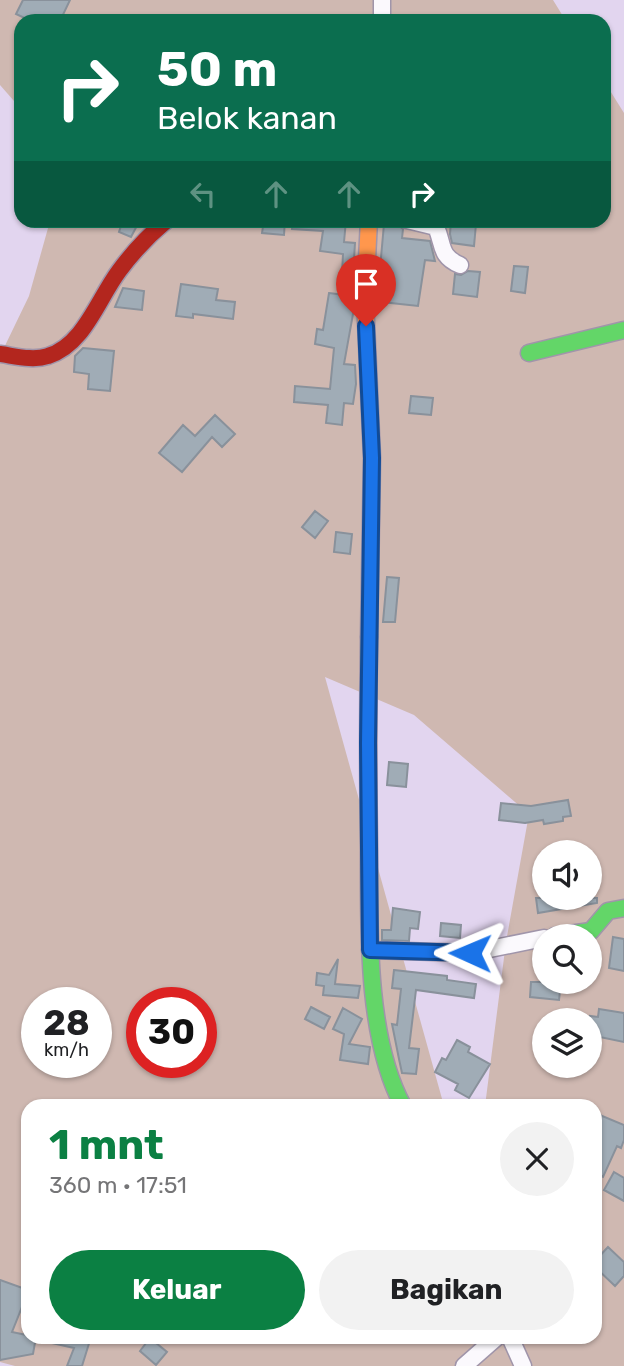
<!DOCTYPE html>
<html lang="id">
<meta charset="utf-8">
<style>
body{margin:0;font-family:Rubik,sans-serif;background:#f2f2f2;color:#202124;height:100vh;display:flex;flex-direction:column;font-size:26px;white-space:nowrap}
*{box-sizing:border-box;margin:0}
p{font-size:23px;color:#757577}
.icon{flex:none;width:38px;height:38px;fill:none;stroke:currentColor;stroke-width:2;stroke-linecap:round;stroke-linejoin:round}
.map{position:relative;flex:1;overflow:hidden}
.side{position:absolute;left:21px;top:1099px;width:581px;height:245px;display:flex;flex-direction:column;background:#fff;border-radius:21px;box-shadow:0 2px 5px #0004}
.side>*{flex:none}
.banner{position:absolute;left:14px;top:14px;width:597px;height:214px;border-radius:21px;box-shadow:0 2px 5px #0004;background:#0b6e4f;color:#fff;overflow:hidden}
.buttons{position:absolute;left:532px;top:840px;display:grid;gap:14px}
.buttons a{display:grid;place-items:center;width:70px;height:70px;border-radius:50%;background:#fff;box-shadow:0 2px 5px #0004;font-size:35px}
.speed{position:absolute;left:21px;top:987px;display:flex;gap:14px;font-size:35px;font-weight:700;text-align:center}
.speed>*{display:grid;place-content:center;width:91px;height:91px;border-radius:50%;background:#fff;box-shadow:0 2px 5px #0004;line-height:1}
.speed small{font-size:18px;font-weight:400}
.speed .limit{border:10px solid #d22;background:#fff;color:#111}
.pin{position:absolute;display:grid;place-items:center;width:60px;height:60px;color:#fff;margin:-72px -30px;border-radius:50% 50% 50% 0;rotate:-45deg;box-shadow:0 0 7px #0007}
.pin .icon{rotate:45deg}
.me{position:absolute;width:77px;margin:-38px;rotate:271deg;stroke-linejoin:round;filter:drop-shadow(0 0 5px #0008)}
.turn{display:flex;align-items:center;gap:24px;height:147px;padding:0 28px;font-size:32px}
.turn .icon{width:91px;height:91px;stroke-width:2.5}
.turn b{display:block;font-size:49px;line-height:60px}
.lanes{display:flex;align-items:center;height:66px;padding:0 28px;background:#0003;justify-content:center;gap:35px;direction:ltr}
.lanes .off{opacity:.35}
.round{display:grid;place-items:center;flex:none;width:74px;height:74px;border-radius:37px;background:#f2f2f2}
.head{display:flex;align-items:center;justify-content:space-between;height:119px;padding:0 28px}
h1{font-size:42px;font-weight:700;line-height:52px;color:#0b8043}
.cta{display:flex;gap:14px;margin-top:auto;padding:14px 28px}
.cta a{flex:1;height:80px;border-radius:42px;background:#0b8043;color:#fff;font-size:28px;font-weight:700;line-height:80px;text-align:center}
.cta a+a{background:#f2f2f2;color:#202124}
.map>svg:first-child{display:block}
.green{fill:#cfb8b1;fill-rule:evenodd}
.building{fill:#a0acb6;stroke:#89919b;stroke-width:2}
.lines{fill:none;stroke-linecap:round;stroke-linejoin:round}
.street-casing{stroke:#a095aa;stroke-width:19}
.fast-casing{stroke:#a095aa;stroke-width:19}
.slow-casing{stroke:#a095aa;stroke-width:19}
.jam-casing{stroke:#a095aa;stroke-width:19}
.street{stroke:#fbf9fd;stroke-width:16}
.fast{stroke:#63d668;stroke-width:16}
.slow{stroke:#ff974d;stroke-width:16}
.jam{stroke:#b3261e;stroke-width:16}
.route-casing{stroke:#114b97;stroke-width:18}
.route{stroke:#1a73e8;stroke-width:12}
</style>
<div class="map">
<svg width="624" height="1366" viewBox="0 0 624 1366">
<rect width="100%" height="100%" fill="#e2d5ef"/>
<path class="green" d="M0 0H553L566 21H21V109L0 85Z
M604 81 624 113V1366H15L0 1362V356L29 296 50 221 604 220ZM325 677 414 715 529 814 506 942 485 1106H595V1337H28V1106H444ZM544 852H590V898H544ZM544 936H590V982H544ZM37 1003H96V1062H37ZM142 1003H201V1062H142ZM544 1020H590V1066H544Z"/>
<path class="building" d="M23 0H70L60 21H31L16 14Z
M123 220H140L131 237 119 232Z
M264 220H285L284 235 262 233Z
M293 220H346L344 242 355 243 353 275 342 274 343 254 320 251 323 231 292 229Z
M451 221 476 224 474 246 452 243 450 234Z
M384 224 398 225 403 229 402 238 430 241 435 261 425 260 418 306 382 302 385 281 379 280Z
M514 266 528 267 525 293 511 291Z
M468 271 480 272 477 297 453 294 455 274 461 275Z
M181 284 218 289 216 300 235 302 233 319 193 314V318L176 316Z
M123 288 144 291 142 310 115 307Z
M329 293 352 296 353 314 344 364 355 365 356 384 353 404 344 403 342 425 326 423 328 405 294 402 295 386 330 389 334 348 315 344 317 329 323 330Z
M83 348 114 351 110 391 88 389 89 374 74 372 75 356Z
M411 396 433 398 431 415 409 413Z
M215 415 235 434 222 447 212 437 182 472 159 453 183 425 195 436Z
M315 511 328 521 315 538 302 527Z
M336 532 352 534 350 554 334 552Z
M387 577 399 578 395 622H383Z
M389 762 408 764 406 787 387 785Z
M568 800 571 816 563 817V821L544 824 543 820 525 823 499 820 501 803 531 806Z
M536 898H597V903L538 913Z
M393 908 420 912 418 929 410 928 409 941 382 940V930H391Z
M441 923 461 925 460 938 440 936Z
M613 937 624 939V971L609 968Z
M338 959 335 984 360 986 358 998 323 995 324 986 316 985 317 973 329 975Z
M394 970 447 976V980L476 984 474 998 416 990 409 1048 419 1049 416 1074 402 1073 399 1059 392 1024 397 1025 401 989 392 988Z
M531 982H561L559 1000 530 997Z
M311 1007 330 1017 324 1029 305 1019Z
M343 1008 362 1019 349 1044 370 1047 368 1064 340 1060 344 1034 333 1029Z
M599 1009 624 1013V1042L590 1035V1016L598 1017Z
M457 1040 470 1047 468 1052 490 1064 469 1098 455 1090 458 1084 435 1072 442 1058 446 1060Z
M595 1113 624 1125V1140L621 1148 617 1146 603 1177 595 1173Z
M614 1172 624 1178V1201L604 1190Z
M608 1247 624 1262V1276L615 1286 595 1267V1261Z
M0 1280 28 1290V1303L24 1302 12 1332 36 1337 33 1354 0 1360Z
M44 1337H91L82 1366H67L74 1348 43 1341Z
M150 1338 167 1352 156 1365 140 1351Z"/>
<g class="lines">
<g class="street-casing">
<path id="street" d="M382 0V21
M407 220 436 227C444 245 439 256 460 265
M370 950 470 953 544 938
M510 1337 523 1366
M464 1366 497 1337"/>
</g>
<g class="fast-casing">
<path id="fast" d="M529 353 624 330
M369 637C368 708 368 779 369 850 369 927 366 1038 403 1106
M555 936 591 931 608 911 624 908"/>
</g>
<g class="slow-casing">
<path id="slow" d="M369 220 365 299 372 458 369 637"/>
</g>
<g class="jam-casing">
<path id="jam" d="M0 354C15 356 33 361 48 356 84 345 98 299 119 271 133 252 149 235 167 220"/>
</g>
<use href="#street" class="street"/>
<use href="#fast" class="fast"/>
<use href="#slow" class="slow"/>
<use href="#jam" class="jam"/>
</g>
<g class="lines">
<g class="route-casing">
<path id="route" d="M366 326 372 458 368 743 370 950 470 953"/>
</g>
<use href="#route" class="route"/>
</g>
</svg>
<div class="buttons">
<a><svg class="icon" aria-label="sound" viewBox="0 0 24 24"><path d="M4 9h4l5-4v14l-5-4H4zM17 9q2 3 0 6"/></svg></a>
<a><svg class="icon" aria-label="search" viewBox="0 0 24 24"><circle cx="10" cy="10" r="6"/><path d="M15 15l6 6"/></svg></a>
<a><svg class="icon" aria-label="layers" viewBox="0 0 24 24"><path d="M12 4l9 5-9 5-9-5zM3 14l9 5 9-5"/></svg></a>
</div>
<div class="speed"><div>28<small>km/h</small></div><div class="limit">30</div></div>
<div class="pin" style="left:366px;top:326px;background:#d93025"><svg class="icon" aria-label="arrive" viewBox="0 0 24 24"><path d="M6 21V4h12l-3 4 3 4H6"/></svg></div>
<svg class="me" style="left:470px;top:953px" viewBox="-20 -20 40 40"><path d="M0-17L14 15 0 8-14 15z" fill="#1a73e8" stroke="#fff" stroke-width="4"/></svg>
<div class="banner">
<div class="turn"><svg class="icon" aria-label="right" viewBox="0 0 24 24"><path d="M7 20v-9h11M14 6l5 5-5 5"/></svg><div><b>50 m</b>Belok kanan</div></div>
<div class="lanes"><svg class="icon off" aria-label="left" viewBox="0 0 24 24"><path d="M17 20v-9H6M10 6l-5 5 5 5"/></svg><svg class="icon off" aria-label="ahead" viewBox="0 0 24 24"><path d="M12 20V5M6 11l6-6 6 6"/></svg><svg class="icon off" aria-label="ahead" viewBox="0 0 24 24"><path d="M12 20V5M6 11l6-6 6 6"/></svg><svg class="icon" aria-label="right" viewBox="0 0 24 24"><path d="M7 20v-9h11M14 6l5 5-5 5"/></svg></div>
</div>
<section class="side">
<div class="head"><div><h1>1 mnt</h1><p>360 m · 17:51</p></div><a class="round"><svg class="icon" aria-label="close" viewBox="0 0 24 24"><path d="M6 6l12 12M18 6L6 18"/></svg></a></div>
<div class="cta"><a>Keluar</a><a>Bagikan</a></div>
</section>
</div>
